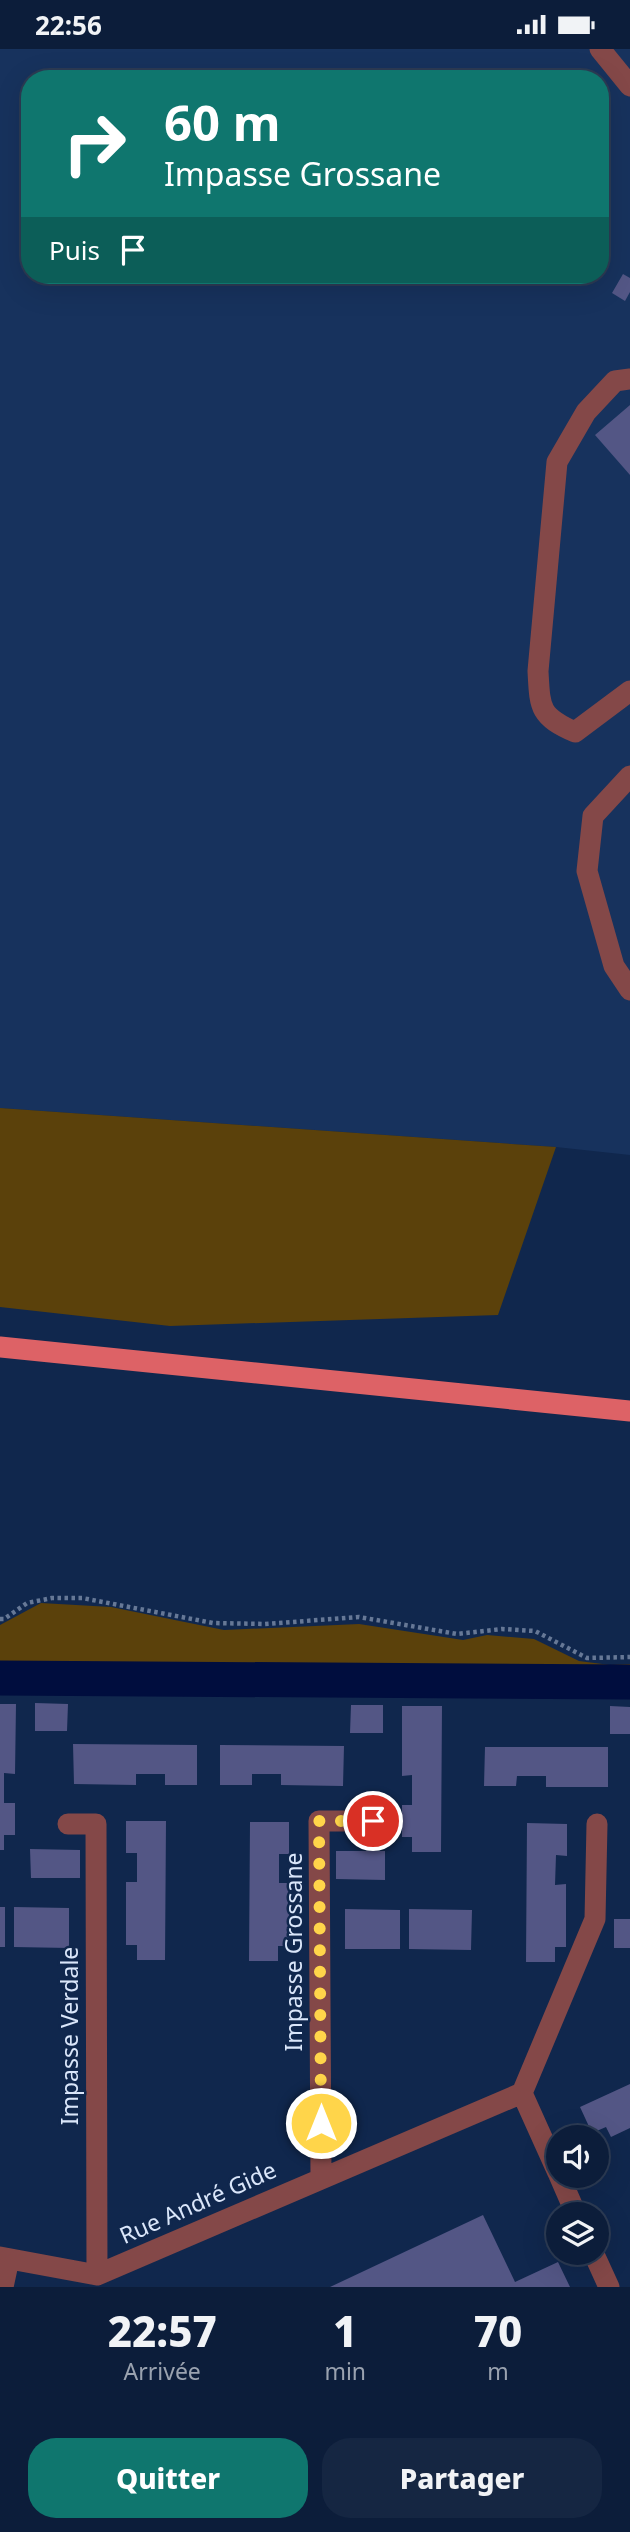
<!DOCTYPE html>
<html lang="fr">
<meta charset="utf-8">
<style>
body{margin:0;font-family:"Noto Sans",sans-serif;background:#152642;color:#f1f3f6;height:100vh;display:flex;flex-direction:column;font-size:26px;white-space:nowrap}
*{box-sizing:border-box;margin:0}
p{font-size:23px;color:#9aa2af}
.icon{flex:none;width:38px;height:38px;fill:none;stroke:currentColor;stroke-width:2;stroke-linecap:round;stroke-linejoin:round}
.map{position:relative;height:2238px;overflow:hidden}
.panel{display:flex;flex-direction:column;background:#0c1d3a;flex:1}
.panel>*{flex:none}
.hud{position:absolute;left:21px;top:21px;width:588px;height:214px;border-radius:28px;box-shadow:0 7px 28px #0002,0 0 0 2px #2c3b54;background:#0f766e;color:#fff;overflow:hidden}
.tools{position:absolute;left:546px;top:2076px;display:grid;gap:14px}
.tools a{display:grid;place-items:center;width:63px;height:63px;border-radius:50%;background:#0c1d3a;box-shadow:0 7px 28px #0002,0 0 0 2px #2c3b54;font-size:35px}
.pin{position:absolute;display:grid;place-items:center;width:60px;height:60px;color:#fff;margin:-30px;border:4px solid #fff;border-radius:50%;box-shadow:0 2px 7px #0007}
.me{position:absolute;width:77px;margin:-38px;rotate:0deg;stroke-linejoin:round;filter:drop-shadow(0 0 5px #0008)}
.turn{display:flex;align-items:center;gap:24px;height:147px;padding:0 28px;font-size:32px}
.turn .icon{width:91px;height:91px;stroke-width:2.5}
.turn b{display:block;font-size:49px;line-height:60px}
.then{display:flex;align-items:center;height:66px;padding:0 28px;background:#0003;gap:14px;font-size:26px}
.eta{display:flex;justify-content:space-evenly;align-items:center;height:119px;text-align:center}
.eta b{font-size:42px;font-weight:800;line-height:49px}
.action{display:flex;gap:14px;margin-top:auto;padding:14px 28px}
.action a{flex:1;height:80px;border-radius:28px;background:#0f766e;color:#fff;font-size:28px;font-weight:800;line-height:80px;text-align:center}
.action a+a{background:#152642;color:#f1f3f6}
.status{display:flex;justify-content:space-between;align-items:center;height:49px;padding:0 35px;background:#0c1d3a;direction:ltr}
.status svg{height:19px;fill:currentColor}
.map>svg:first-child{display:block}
.built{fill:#17325d;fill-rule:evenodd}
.green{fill:#5b410b}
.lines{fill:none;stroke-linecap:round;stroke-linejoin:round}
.canal{stroke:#000d3e;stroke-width:35}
.building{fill:#535685}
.path{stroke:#667896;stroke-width:4.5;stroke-dasharray:3.5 3.5;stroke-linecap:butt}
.minor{stroke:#844848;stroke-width:21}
.major{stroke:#dd6266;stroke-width:21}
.route{stroke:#ffd54a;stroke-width:12;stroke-dasharray:0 21.6}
.labels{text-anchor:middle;stroke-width:5;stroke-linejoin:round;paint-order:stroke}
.street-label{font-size:23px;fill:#dae6fa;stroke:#10274d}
</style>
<div class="status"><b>22:56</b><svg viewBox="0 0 49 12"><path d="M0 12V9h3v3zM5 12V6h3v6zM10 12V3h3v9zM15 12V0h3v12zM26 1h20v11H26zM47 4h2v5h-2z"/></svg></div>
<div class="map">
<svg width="630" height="2238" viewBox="0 0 630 2238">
<rect width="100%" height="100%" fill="#10274d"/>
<path class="built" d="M0 0H630V1106L556 1098 0 1059ZM30 30H600V226H30Z"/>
<path class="green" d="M0 1059 556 1098 498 1266 170 1277 0 1258Z
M41 1554 111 1558 224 1581 359 1575 463 1591 487 1586 534 1590 579 1612 610 1616 630 1615V1621L508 1616 0 1613V1576Z"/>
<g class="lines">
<path class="canal" d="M0 1629 630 1633"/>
</g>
<path class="building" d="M623 225 630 229V243L625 252 612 244Z
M630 356V426L595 386Z
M35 1654 68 1655 67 1682H35Z
M0 1655H16L15 1725 4 1724V1754H15V1786H4V1801H0Z
M351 1656H383V1684H350Z
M402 1657H442L441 1803H412V1788H402V1756H412V1726L402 1727Z
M610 1657 630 1658V1685H610Z
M73 1695 197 1696V1736H165V1725H136V1736L74 1735Z
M220 1696 344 1697 343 1737 281 1736V1725H252V1736H220Z
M485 1698H608V1738H546V1727H517L516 1737H484Z
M126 1772H166L165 1911H137V1896H126V1833H137V1804H126Z
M250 1773H289V1805H279V1834H290L289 1897H278V1912H249Z
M527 1774 567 1775V1807L556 1806 555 1836 566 1835V1898H555V1913H526Z
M30 1800 80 1801V1829H31Z
M336 1802H385V1831L336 1830Z
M0 1858H5V1898H0Z
M14 1858 69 1859V1899L14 1898Z
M345 1860 400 1861V1900H345Z
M409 1860 472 1861 471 1901 409 1900Z
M614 1870H630V1899H614Z
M630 2035V2079L611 2088 606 2078 592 2084 580 2058Z
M483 2166 515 2233 558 2213 570 2238H330Z"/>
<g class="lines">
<path class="path" d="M0 1570H4L27 1554 52 1549H82L213 1574 265 1575 359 1568 457 1585 502 1580 535 1582 587 1609 630 1608"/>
<path class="minor" d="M600 0 630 37
M630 330 615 332 586 363 557 413 538 622C540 659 539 667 575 683L630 642
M630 727 593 767 587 822 614 917 630 941
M68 1775H96L97 2226
M522 2044 595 1870 597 1775
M559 2126 576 2165
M321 2128 319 1772H373
M593 2203 609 2238
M0 2208 97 2226 522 2044 558 2124
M3 2238 9 2210"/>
<path class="major" d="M0 1298 630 1362"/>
</g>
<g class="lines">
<path class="route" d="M321 2074 319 1772H373"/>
</g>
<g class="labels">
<g class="street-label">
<text transform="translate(294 1903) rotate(-90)" y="8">Impasse Grossane</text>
<text transform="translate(70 1987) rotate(-90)" y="8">Impasse Verdale</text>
<text transform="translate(198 2154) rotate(-24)" y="8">Rue André Gide</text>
</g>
</g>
</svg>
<div class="tools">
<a><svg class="icon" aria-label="sound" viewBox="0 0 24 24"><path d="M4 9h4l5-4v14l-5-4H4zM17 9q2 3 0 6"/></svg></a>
<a><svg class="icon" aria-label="layers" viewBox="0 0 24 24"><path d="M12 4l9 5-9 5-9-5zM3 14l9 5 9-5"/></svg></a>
</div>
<div class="pin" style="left:373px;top:1772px;background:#d93025"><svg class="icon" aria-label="arrive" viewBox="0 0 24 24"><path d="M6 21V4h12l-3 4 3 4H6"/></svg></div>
<svg class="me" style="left:321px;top:2074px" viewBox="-20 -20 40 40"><circle r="17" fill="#ffd54a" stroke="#fff" stroke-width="3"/><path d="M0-11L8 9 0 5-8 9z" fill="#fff"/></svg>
<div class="hud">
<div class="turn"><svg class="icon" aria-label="right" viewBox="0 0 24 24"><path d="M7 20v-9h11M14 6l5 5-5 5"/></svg><div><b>60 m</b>Impasse Grossane</div></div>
<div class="then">Puis<svg class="icon" aria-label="arrive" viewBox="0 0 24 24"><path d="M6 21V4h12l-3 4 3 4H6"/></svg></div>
</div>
</div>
<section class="panel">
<div class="eta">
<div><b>22:57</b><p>Arrivée</p></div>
<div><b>1</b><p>min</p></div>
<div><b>70</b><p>m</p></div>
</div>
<div class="action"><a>Quitter</a><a>Partager</a></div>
</section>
